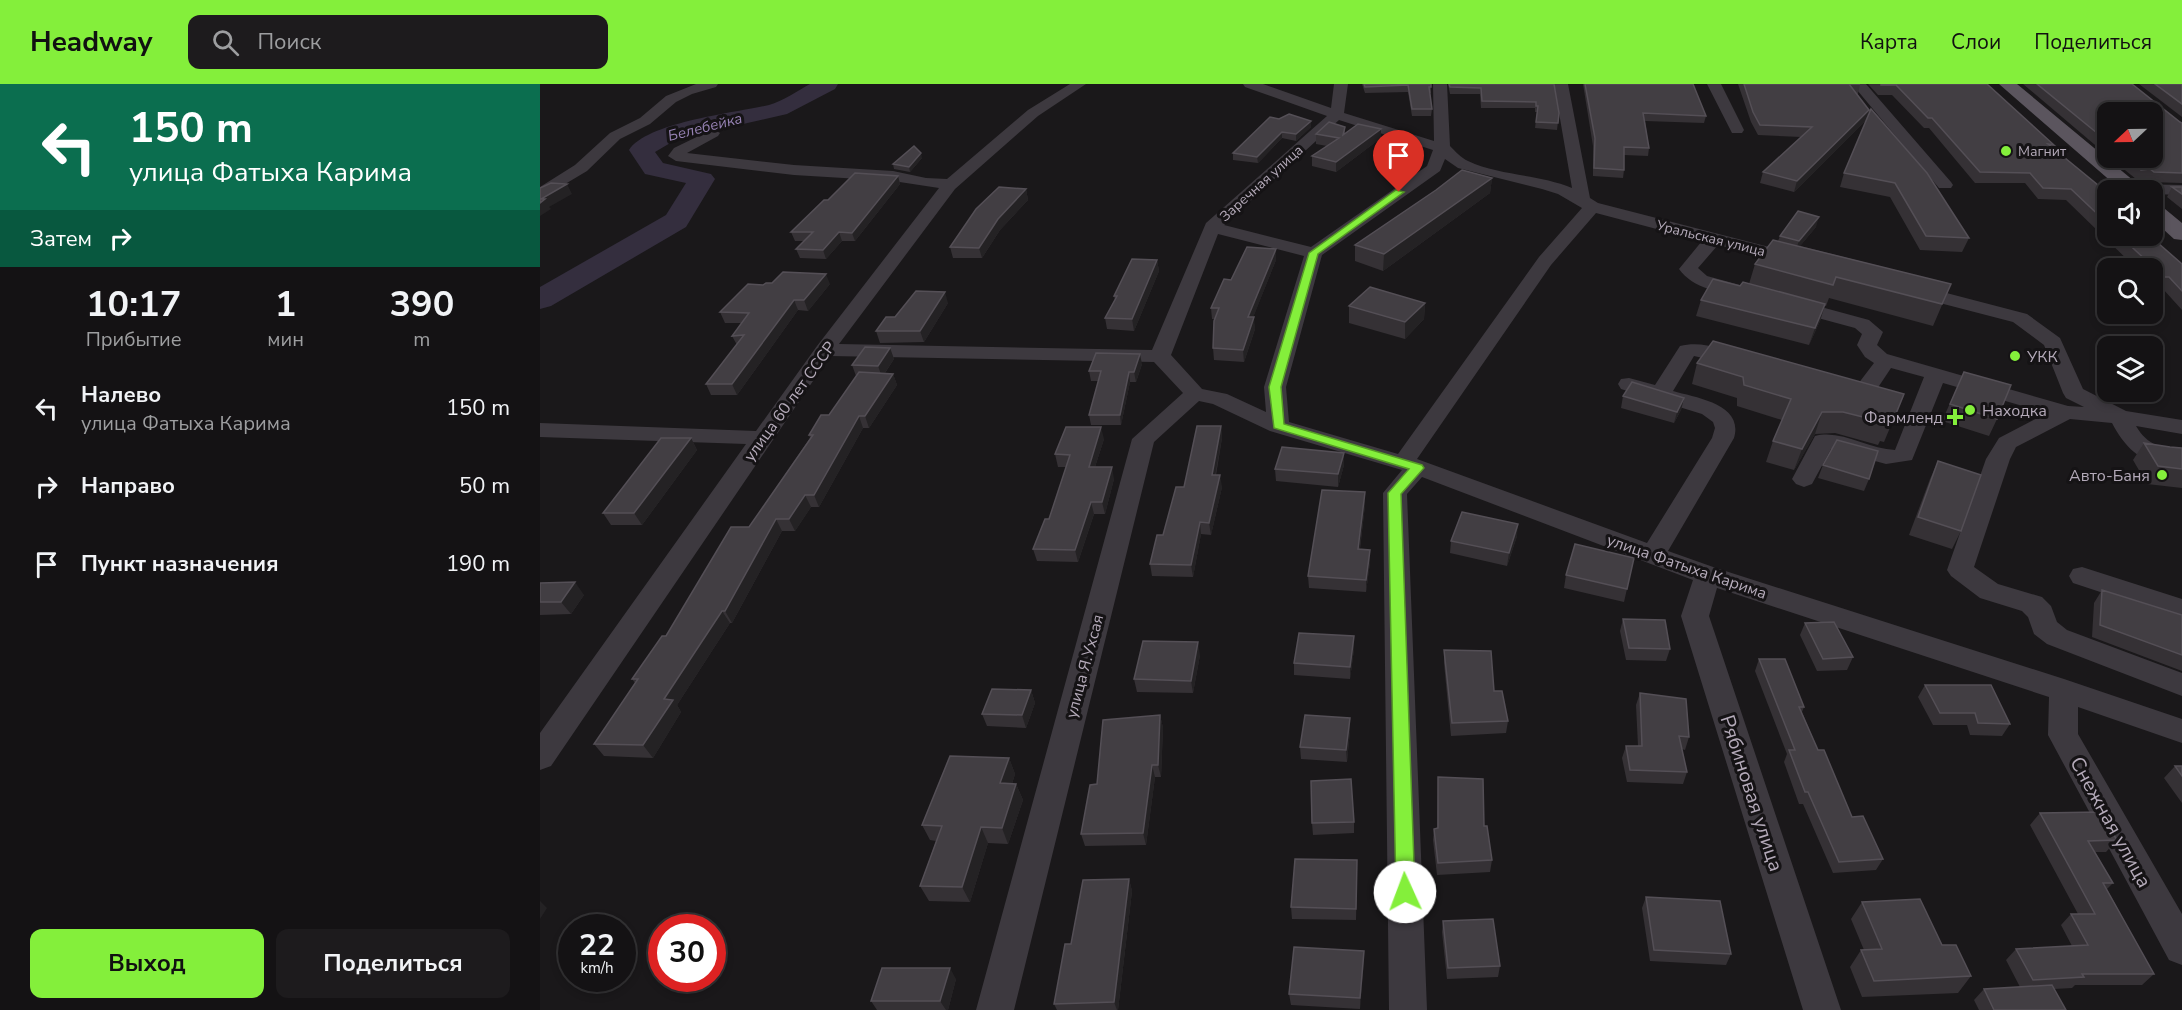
<!DOCTYPE html>
<html lang="ru">
<meta charset="utf-8">
<style>
body{margin:0;font-family:"Nunito Sans",sans-serif;background:#1d1b1d;color:#f1f3f6;height:100vh;display:flex;flex-direction:column;font-size:22px;white-space:nowrap}
*{box-sizing:border-box;margin:0}
p{font-size:20px;color:#9d9ea0}
.icon{flex:none;width:33px;height:33px;fill:none;stroke:currentColor;stroke-width:2;stroke-linecap:round;stroke-linejoin:round}
.map{position:relative;flex:1;overflow:hidden}
.sheet{display:flex;flex-direction:column;background:#141214;width:540px}
.sheet>*{flex:none}
.hud{background:#0b6e4f;color:#fff;overflow:hidden}
.needle{width:39px;rotate:248deg}
.tools{position:absolute;left:1557px;top:18px;display:grid;gap:12px}
.tools a{display:grid;place-items:center;width:66px;height:66px;border-radius:12px;background:#141214;box-shadow:0 3px 9px #0003,0 0 0 2px #333234;font-size:30px}
.speed{position:absolute;left:18px;top:830px;display:flex;gap:12px;font-size:30px;font-weight:700;text-align:center}
.speed>*{display:grid;place-content:center;width:78px;height:78px;border-radius:50%;background:#141214;box-shadow:0 3px 9px #0003,0 0 0 2px #333234;line-height:1}
.speed small{font-size:15px;font-weight:400}
.speed .limit{border:9px solid #d22;background:#fff;color:#111}
.pin{position:absolute;display:grid;place-items:center;width:51px;height:51px;color:#fff;margin:-62px -26px;border-radius:50% 50% 50% 0;rotate:-45deg;box-shadow:0 0 6px #0007}
.pin .icon{rotate:45deg}
.me{position:absolute;width:66px;margin:-33px;rotate:358deg;stroke-linejoin:round;filter:drop-shadow(0 0 4px #0008)}
.turn{display:flex;align-items:center;gap:21px;height:126px;padding:0 30px;font-size:27px}
.turn .icon{width:78px;height:78px;stroke-width:2.5}
.turn b{display:block;font-size:42px;line-height:51px}
.then{display:flex;align-items:center;height:57px;padding:0 30px;background:#0003;gap:12px;font-size:22px}
.eta{display:flex;justify-content:space-evenly;align-items:center;height:102px;text-align:center}
.eta b{font-size:36px;font-weight:700;line-height:42px}
.action{display:flex;gap:12px;margin-top:auto;padding:12px 30px}
.action a{flex:1;height:69px;border-radius:12px;background:#84ef3b;color:#111;font-size:24px;font-weight:700;line-height:69px;text-align:center}
.action a+a{background:#1d1b1d;color:#f1f3f6}
ul{padding:0;list-style:none}
li{display:flex;align-items:center;gap:18px;height:78px;padding:0 30px}
li div{flex:1}
li b{display:block;font-size:22px}
li em{font-style:normal}
header{display:flex;align-items:center;gap:36px;box-sizing:border-box;height:84px;padding:0 30px;background:#84ef3b;color:#111}
header strong{font-size:28px}
nav{display:flex;gap:33px;margin-inline-start:auto;font-size:21px}
.search{width:420px;height:54px;background:#1d1b1d;display:flex;align-items:center;gap:15px;box-sizing:border-box;padding:0 21px;border-radius:12px;color:#9d9ea0;font-size:22px}
main{display:flex;flex:1;min-height:0}
.map>svg:first-child{display:block}
.lines{fill:none;stroke-linecap:round;stroke-linejoin:round}
.river{fill:#342e3e;fill-rule:evenodd}
.minor{fill:#3d393f;fill-rule:evenodd}
.major{fill:#5b555e;fill-rule:evenodd}
.wall{fill:#353135}
.shaded-wall{fill:#242224}
.building{fill:#423e43;stroke:#544f56;stroke-width:1.5}
.route{fill:#84ef3b;stroke:#569b26;stroke-width:1.5}
.poi-dot{fill:#84ef3b;stroke:#151315;stroke-width:2}
.labels{text-anchor:middle;stroke-width:6;stroke-linejoin:round;paint-order:stroke}
.far-poi-label{font-size:14px;fill:#b4aab9;stroke:#151315;text-anchor:start}
.far-street-label{font-size:14px;fill:#b4aab9;stroke:#151315}
.far-water-label{font-size:15px;font-style:italic;fill:#9682b3;stroke:#151315}
.poi-label{font-size:16px;fill:#b4aab9;stroke:#151315;text-anchor:start}
.street-label{font-size:16px;fill:#b4aab9;stroke:#151315}
.near-street-label{font-size:20px;fill:#b4aab9;stroke:#151315}
</style>
<header>
<strong>Headway</strong>
<div class="search"><svg class="icon" aria-label="search" viewBox="0 0 24 24"><circle cx="10" cy="10" r="6"/><path d="M15 15l6 6"/></svg>Поиск</div>
<nav><a>Карта</a><a>Слои</a><a>Поделиться</a></nav>
</header>
<main>
<section class="sheet">
<div class="hud">
<div class="turn"><svg class="icon" aria-label="left" viewBox="0 0 24 24"><path d="M17 20v-9H6M10 6l-5 5 5 5"/></svg><div><b>150 m</b>улица Фатыха Карима</div></div>
<div class="then">Затем<svg class="icon" aria-label="right" viewBox="0 0 24 24"><path d="M7 20v-9h11M14 6l5 5-5 5"/></svg></div>
</div>
<div class="eta">
<div><b>10:17</b><p>Прибытие</p></div>
<div><b>1</b><p>мин</p></div>
<div><b>390</b><p>m</p></div>
</div>
<ul>
<li><svg class="icon" aria-label="left" viewBox="0 0 24 24"><path d="M17 20v-9H6M10 6l-5 5 5 5"/></svg><div><b>Налево</b><p>улица Фатыха Карима</p></div><em>150 m</em></li>
<li><svg class="icon" aria-label="right" viewBox="0 0 24 24"><path d="M7 20v-9h11M14 6l5 5-5 5"/></svg><div><b>Направо</b></div><em>50 m</em></li>
<li><svg class="icon" aria-label="arrive" viewBox="0 0 24 24"><path d="M6 21V4h12l-3 4 3 4H6"/></svg><div><b>Пункт назначения</b></div><em>190 m</em></li>
</ul>
<div class="action"><a>Выход</a><a>Поделиться</a></div>
</section>
<div class="map">
<svg width="1642" height="926" viewBox="0 0 1642 926">
<rect width="100%" height="100%" fill="#1a181a"/>
<g class="lines">
<path class="river" d="M270 0H298L295 5 247 30 137 55 115 68 123 79 171 90 175 95 146 143 11 222 0 225V203L126 131 146 99 105 90 89 66C108 38 195 29 229 21 243 17 257 7 270 0Z"/>
<path class="minor" d="M156 0H178L176 3 152 10 136 18 110 40 80 55 47 87 0 115V103L35 81 70 49 100 34 126 12Z
M530 0H546L498 32 415 105 299 260 612 266 666 139 787 32 705 3 703 0H723L791 24 794 0H808L804 29 894 57 893 0H907L910 62C915 67 921 74 928 77 960 92 999 90 1032 104L1014 0H1028L1050 114 1058 119 1264 172 1267 176 1264 180 1258 181 1178 161 1158 184 1167 192 1211 204 1213 208 1211 212 1204 214C1181 208 1153 205 1139 185L1162 157 1056 129 1011 181 877 375 1107 459 1172 354 1175 344 1173 338 1162 330 1081 305 1078 300 1081 295 1089 294 1115 301 1140 262C1162 256 1184 266 1205 272L1208 276 1205 280 1198 282 1154 272 1133 307C1157 314 1204 320 1194 354L1128 467 1176 484 1524 595 1642 635V659L1538 623V650L1642 830V881L1629 876 1508 651 1509 613 1177 504 1169 532 1301 926H1263L1141 532 1153 496 882 393 867 410 887 926H849L843 409 862 386 730 347 673 320 659 317 614 358 474 926H436L592 355 643 309 614 278 290 272 11 682 0 686V649L206 360 0 353V339L216 347 277 262 399 104 353 97 254 91 136 77 128 72 134 64 173 45 180 49 178 52 147 69 254 81 353 87 386 94 407 95 488 26ZM799 36 893 66 887 82 771 163 684 141ZM905 75 918 84 1002 105 1018 110 1042 124 999 173 858 370 749 338 746 303 782 171 900 87ZM678 150 764 172 724 303 726 328 687 310 662 305 631 271Z
M1167 0H1181L1204 46 1202 49H1192Z
M1312 0H1326L1411 98 1413 101 1411 104H1399Z
M1592 100 1642 101V111L1612 110V106H1585L1586 102Z
M1372 200 1487 230 1520 254 1543 305 1586 327 1642 336V350L1596 342C1608 362 1621 363 1641 368V378C1608 387 1586 366 1572 339L1530 335 1476 363 1470 375 1434 483 1458 500 1502 513 1511 522 1517 538 1527 546 1642 589V612L1507 560 1494 550 1488 533 1482 527 1440 514 1411 492 1407 486 1446 375 1459 354 1507 329 1403 299 1372 376 1346 380 1291 365 1272 400 1264 403 1256 400 1252 395 1275 352C1301 345 1328 365 1355 366L1384 293 1351 284 1333 311 1315 313 1292 309 1289 304 1292 299 1300 298 1318 300 1334 279 1325 273 1317 261 1322 250 1315 244 1241 224 1238 220 1241 216 1248 214 1329 236 1343 248 1337 261 1347 270 1528 322 1544 323 1526 314 1523 309 1504 261 1473 238 1365 210 1363 206 1365 202Z
M1542 483 1642 515V535L1533 499 1529 492 1533 485Z"/>
<path class="major" d="M1459 0H1477L1600 102 1603 106H1581Z
M1612 118 1619 120 1642 139V156L1634 155 1612 135Z"/>
</g>
<path class="wall" d="M822 0H891V9H890L892 25 891 32H872L868 8 825 9Z
M908 0H1014L1019 29 1017 46 995 44 997 28H995V24H941L940 10H910Z
M1043 0H1153L1166 32 1164 39 1105 37 1109 64 1108 72 1084 71V86L1083 94 1053 92V62Z
M1198 0H1320L1318 10H1317L1329 26 1326 36 1254 108 1220 99 1223 88 1261 53 1218 51 1211 38Z
M1328 0H1447L1514 61 1513 64 1564 106 1562 109 1568 113V152H1610L1642 180V226L1623 205H1617L1612 200V184H1596L1526 116 1498 115 1485 99H1435L1389 44H1384L1352 11H1338Z
M1483 0H1592L1640 38 1642 39V99L1609 98 1605 95H1596L1570 74H1612L1568 28V72Z
M1599 0H1642V33Z
M1331 25 1429 154 1422 168 1380 166 1350 113 1300 103 1304 89Z
M739 35 771 37V43L756 57 742 54 718 79 693 76V69Z
M805 43V50L841 45V54L796 88 772 82V72L787 62 776 60V50Z
M382 74 370 88 354 85 353 80Z
M358 92 360 100 315 157H302L286 175 260 174 256 165 264 157H255L251 148 288 116Z
M952 94 950 109 843 187 815 177V161Z
M1632 103H1642V125L1627 113Z
M486 105 488 116 460 146 442 174H413L410 163Z
M1276 143 1260 162 1411 200 1393 242 1289 214 1286 222H1285L1280 237 1269 261 1156 232 1161 216 1200 202 1209 200 1215 180 1238 157 1240 152Z
M617 176 619 187 594 247 567 245 565 234 575 216 574 212Z
M736 176 713 233 715 245 704 278 674 276 673 264 674 235H672L671 224 691 196Z
M290 200 268 227 258 226 197 311H171L166 300 197 261 192 252 202 239H185L180 228Z
M408 219 384 258 340 259 336 247 355 233Z
M885 219 884 235 865 255 809 239V222Z
M350 264 354 275 345 289 353 290 357 301 329 344H323L279 423H271L255 447H242L192 539H190L137 621 141 628 113 674 64 672 54 660 95 599 92 595 209 443 270 354 269 351 289 331 316 292 312 281Z
M1157 279 1364 310 1344 358 1340 357 1338 361 1295 349 1275 350 1254 386 1226 378 1233 357 1242 336 1197 322V314L1152 300Z
M602 280 596 298H590L581 341H551L549 331 558 297H551L549 287Z
M1424 288 1457 335 1449 352 1402 337Z
M1083 312 1144 314 1141 326 1134 339 1081 324Z
M681 342 682 354 676 391 682 403 671 451 661 450 653 493 612 492 610 480 644 403Z
M151 354 157 366 102 441H71L63 429Z
M564 355 555 383 574 395 565 430H554L538 478 497 477 493 465 509 435 526 383H518L515 370Z
M1604 359 1630 363 1642 364V404L1607 400 1593 376Z
M804 369V381L798 403 736 397 735 385Z
M1398 377 1421 447 1412 465 1369 451 1390 395Z
M1283 381 1329 395 1324 407 1278 394Z
M825 421 820 465 830 466V478L826 508 769 504 768 492Z
M977 452 967 482 910 469 911 457Z
M1094 474 1084 518 1024 504 1026 491Z
M0 499 44 511 31 530 0 531Z
M1562 506 1642 531V587L1552 553 1554 519Z
M1083 535 1130 565 1126 577 1086 576 1080 547Z
M1265 539 1313 573 1307 586 1277 587 1260 551Z
M814 552V565L810 595 754 591V579Z
M904 566 954 607 968 637 966 649 911 652 904 579Z
M660 571 653 609 597 608 594 595Z
M1219 575 1264 623 1262 628 1278 666 1312 733 1343 775 1336 786 1293 789 1263 720H1259L1244 678 1247 670 1215 587Z
M1385 601 1470 640 1462 652 1430 651 1427 641H1393L1378 613Z
M491 606 495 619 486 644 447 642 442 630Z
M1100 609 1149 653 1145 666 1142 665 1147 688 1143 700 1087 698 1082 674 1086 662H1098L1096 621Z
M620 631 623 644 621 693H615L606 761 545 762 541 750 557 700Z
M810 646 807 678 761 675 760 663Z
M469 674 475 690 472 700H476L483 716 468 760 448 759 430 818 389 817 380 802 396 757 390 756 382 741Z
M1635 682H1642V719L1624 694Z
M898 693 944 742 952 776 950 788 897 791 893 756 894 745 897 744Z
M1500 729 1577 756 1566 768H1555L1573 799 1567 805 1614 890 1602 901H1535L1532 904 1514 905 1526 926H1439L1434 916 1444 905 1480 903 1466 876 1476 865 1532 862 1521 841 1531 830H1538L1490 741Z
M814 738V749L773 751 772 739Z
M817 788 816 836 752 835 751 823Z
M589 795 592 807 578 926H517L514 920 531 860Z
M1106 813 1191 870 1186 881 1110 877 1102 824Z
M1322 818 1402 861 1431 892 1418 909 1322 913 1310 883 1321 866H1324L1311 835Z
M903 837 960 882 958 893 907 895 902 848Z
M824 867 820 925 751 921 749 910Z
M416 895 408 926H337L331 917Z"/>
<path class="shaded-wall" d="M1329 26 1326 36 1254 108 1257 97Z
M771 37V43L756 57V50Z
M841 45V54L796 88V78Z
M742 48V54L718 79 717 73Z
M381 69 382 74 370 88 369 83Z
M358 92 360 100 315 157 312 149Z
M952 94 950 109 843 187 844 170Z
M27 100 32 110 9 123 11 125 0 132V119L1 115Z
M486 105 488 116 460 146 442 174 439 164 458 135Z
M1279 133 1276 143 1255 168 1259 157Z
M299 148 302 157 286 175 283 166Z
M736 165V176L709 244 708 233Z
M617 176 619 187 594 247 592 235Z
M286 190 290 200 268 227 264 216Z
M405 208 408 219 384 258 380 247Z
M254 216 258 226 197 311 192 300Z
M885 219 884 235 865 255V238Z
M1285 220 1280 237 1269 261 1275 244Z
M714 233 715 245 704 278 703 266Z
M350 264 354 275 342 293 338 282Z
M600 270 602 280 596 298 594 288Z
M589 288 590 298 581 341 580 331Z
M353 290 357 301 329 344 325 332Z
M1144 314 1141 326 1134 339 1137 328Z
M1282 328 1275 350 1254 386 1262 365Z
M319 332 323 344 279 423 274 411Z
M681 342 682 354 673 403 672 391Z
M561 343 564 355 551 395 549 383Z
M151 354 157 366 102 441 94 429Z
M804 369V381L798 403V390Z
M572 383 574 395 565 430 562 418Z
M680 391 682 403 671 451 669 439Z
M825 408V421L818 478V465Z
M265 411 271 423 255 447 249 435Z
M551 418 554 430 538 478 535 466Z
M236 435 242 447 192 539 185 527Z
M660 438 661 450 653 493 651 481Z
M978 440 977 452 967 482 969 469Z
M830 466V478L826 508V496Z
M35 498 44 511 31 530 21 518Z
M182 527 190 539 137 621 141 628 113 674 103 661 124 615Z
M814 552V565L810 595V583Z
M658 558 660 571 653 609 651 597Z
M491 606 495 619 486 644 482 631Z
M620 631 623 644 621 693 618 681Z
M810 634V646L807 678 806 666Z
M469 674 475 690 467 715 460 699Z
M612 681 615 693 606 761 603 749Z
M476 700 483 716 468 760 462 744Z
M441 743 448 759 430 818 422 803Z
M589 795 592 807 578 926H577L574 918Z
M0 817 7 824 0 835Z
M824 867V878L820 925V914Z
M410 884 416 895 408 926H406L400 917Z"/>
<path class="building" d="M824 0H891V3H889L892 25H872L868 1 825 3Z
M909 0H1014L1019 29 1018 39 996 38 998 22H996V18L942 17 941 4 910 3Z
M1045 0H1153L1166 32 1103 29 1109 64 1084 63V86L1054 84 1055 54Z
M1204 0H1320H1309L1329 26 1257 97 1223 88 1272 43 1220 41 1213 28Z
M1341 0H1447L1514 61 1508 60 1564 106H1559L1568 113V140L1531 105 1503 104 1490 89 1440 88 1392 34H1388L1356 1H1341Z
M1497 0H1592L1640 38 1642 39V89L1614 88 1610 85 1601 86 1586 74H1612V28H1568V58Z
M1615 0H1642V20Z
M1331 25 1387 89 1429 154 1386 152 1355 99 1304 89Z
M749 30 771 37 756 50 742 48 717 73 693 69 730 33 739 35Z
M789 38 805 43 803 51 818 40 841 45 796 78 772 72 799 54 776 50Z
M374 62 381 69 369 83 353 80Z
M922 86 952 94 844 170 815 161 896 106Z
M315 89 358 92 312 149 299 148 283 166 256 165 273 148H251L284 116H288Z
M11 99 27 100 1 115H5L0 119V104Z
M459 103 486 105 458 135 439 164 410 163 436 125Z
M1632 103H1642V110Z
M1258 127 1279 133 1259 157 1240 152Z
M1580 152H1610L1642 180V207L1629 193H1624Z
M1233 156 1411 200 1402 220 1296 193 1293 201 1215 180Z
M707 163 736 165 708 233H714L703 266 673 264 674 237 679 224H671L684 195 691 196Z
M592 175 617 176 592 235 565 234 577 212H574Z
M243 188 286 190 264 216H254L192 300H166L204 251 192 252 209 229 180 228 208 200 223 201 226 199H232Z
M1173 195 1200 202 1203 198 1285 220 1275 244 1161 216Z
M830 203 885 219 865 238 809 222Z
M376 207 405 208 380 247H336L346 233H355Z
M1173 257 1364 310 1353 337 1348 335 1347 339 1303 328H1282L1262 365 1233 357 1251 315 1204 301 1203 293 1157 279Z
M325 263 350 264 338 282 312 281Z
M556 269 600 270 594 288H589L580 331H549L561 287H549Z
M319 288 353 290 325 332H319L274 411H265L249 435H236L185 527H182L124 615 133 616 103 661 54 660 98 595H92L122 552H126L191 443H209L273 351H269L281 331H289Z
M1424 288 1471 301 1457 335 1410 320Z
M1092 298 1144 314 1137 328 1083 312Z
M657 342H681L672 391H680L669 439 660 438 651 481 610 480 617 451H623L636 403H644Z
M526 343H561L549 383H572L562 418H551L535 466 493 465 505 435H509L530 371 515 370Z
M121 354H151L94 429H63Z
M1297 356 1338 367 1329 395 1283 381Z
M1604 359 1630 363 1642 364V385L1618 382Z
M742 363 804 369 798 390 735 385Z
M1398 377 1441 391 1421 447 1378 433Z
M782 406 825 408 818 465 830 466 826 496 768 492Z
M922 428 978 440 969 469 911 457Z
M1035 460 1094 474 1087 505 1026 491Z
M35 498 21 518H0V499Z
M1562 506 1642 531V571L1560 541Z
M1083 535 1125 536 1130 565 1089 564Z
M1294 538 1313 573 1283 575 1265 539Z
M759 549 814 552 810 583 754 579Z
M603 557 658 558 651 597 594 595Z
M904 566 951 567 954 607H962L968 637 912 639Z
M1219 575H1245L1264 623H1259L1278 666H1284L1312 733 1323 732 1343 775 1299 778 1268 708H1265L1249 666H1255Z
M1385 601H1451L1470 640 1438 639 1435 629H1400Z
M452 605 491 606 482 631 442 630Z
M1100 609 1146 615 1149 653 1139 652 1147 688 1090 686 1086 662H1102Z
M620 631 618 681H612L603 749 541 750 550 701 557 700 563 636Z
M765 631 810 634 806 666 760 663Z
M410 672 469 674 460 699 476 700 462 744 441 743 422 803 380 802 402 742 382 741Z
M1635 682H1642V692Z
M898 693 943 695 944 742H947L952 776 898 779 894 745 898 744Z
M811 695 814 738 772 739 771 697Z
M1560 728 1577 756 1548 757 1573 799H1563L1614 890H1542L1544 893 1493 896 1476 865 1548 861 1531 830H1555L1500 729Z
M755 775 817 776 816 825 751 823Z
M589 795 574 918 514 920 525 860H531L543 796Z
M1106 813 1180 817 1191 870 1114 866Z
M1380 815 1402 861H1416L1431 892 1334 897 1321 866 1342 865 1322 818Z
M953 835 960 882 908 884 903 837Z
M754 863 824 867 820 914 749 910Z
M342 884H410L400 917H331Z
M1512 901 1526 926H1454L1444 905Z"/>
<path class="route" d="M856 106 864 108 778 170 741 303 744 340 882 381 884 384 861 410 875 808 872 814 865 817 859 814 856 808 848 409 869 385 734 344 729 303 769 169Z"/>
<g class="poi-dot">
<circle cx="1466" cy="67" r="6"/>
<circle cx="1475" cy="272" r="6"/>
<circle cx="1430" cy="326" r="6"/>
<path d="M1412 324h6v6h6v6h-6v6h-6v-6h-6v-6h6z"/>
<circle cx="1622" cy="391" r="6"/>
</g>
<g class="labels">
<g class="far-poi-label">
<text x="1478" y="72">Магнит</text>
</g>
<g class="far-street-label">
<text transform="translate(721 99) rotate(-42)" y="5">Заречная улица</text>
<text transform="translate(1171 154) rotate(14)" y="5">Уральская улица</text>
</g>
<g class="far-water-label">
<text transform="translate(165 43) rotate(-14)" y="5">Белебейка</text>
</g>
<g class="poi-label">
<text x="1487" y="278">УКК</text>
<text x="1442" y="332">Находка</text>
<text x="1403" y="339" text-anchor="end">Фармленд</text>
<text x="1610" y="397" text-anchor="end">Авто-Баня</text>
</g>
<g class="street-label">
<text transform="translate(249 317) rotate(-54)" y="6">улица 60 лет СССР</text>
<text transform="translate(1147 482) rotate(19)" y="6">улица Фатыха Карима</text>
<text transform="translate(544 582) rotate(-75)" y="6">улица Я.Ухсая</text>
</g>
<g class="near-street-label">
<text transform="translate(1212 709) rotate(72)" y="7">Рябиновая улица</text>
<text transform="translate(1571 738) rotate(61)" y="7">Снежная улица</text>
</g>
</g>
</svg>
<div class="tools">
<a><svg class="needle" viewBox="-14 -14 28 28"><path d="M0-13l5 13h-10z" fill="#e53935"/><path d="M0 13l5-13h-10z" fill="#9d9ea0"/></svg></a>
<a><svg class="icon" aria-label="sound" viewBox="0 0 24 24"><path d="M4 9h4l5-4v14l-5-4H4zM17 9q2 3 0 6"/></svg></a>
<a><svg class="icon" aria-label="search" viewBox="0 0 24 24"><circle cx="10" cy="10" r="6"/><path d="M15 15l6 6"/></svg></a>
<a><svg class="icon" aria-label="layers" viewBox="0 0 24 24"><path d="M12 4l9 5-9 5-9-5zM3 14l9 5 9-5"/></svg></a>
</div>
<div class="speed"><div>22<small>km/h</small></div><div class="limit">30</div></div>
<div class="pin" style="left:859px;top:108px;background:#d93025"><svg class="icon" aria-label="arrive" viewBox="0 0 24 24"><path d="M6 21V4h12l-3 4 3 4H6"/></svg></div>
<svg class="me" style="left:865px;top:808px" viewBox="-20 -20 40 40"><circle r="19" fill="#fff"/><path d="M0-13L10 11 0 6-10 11z" fill="#84ef3b"/></svg>
</div>
</main>
